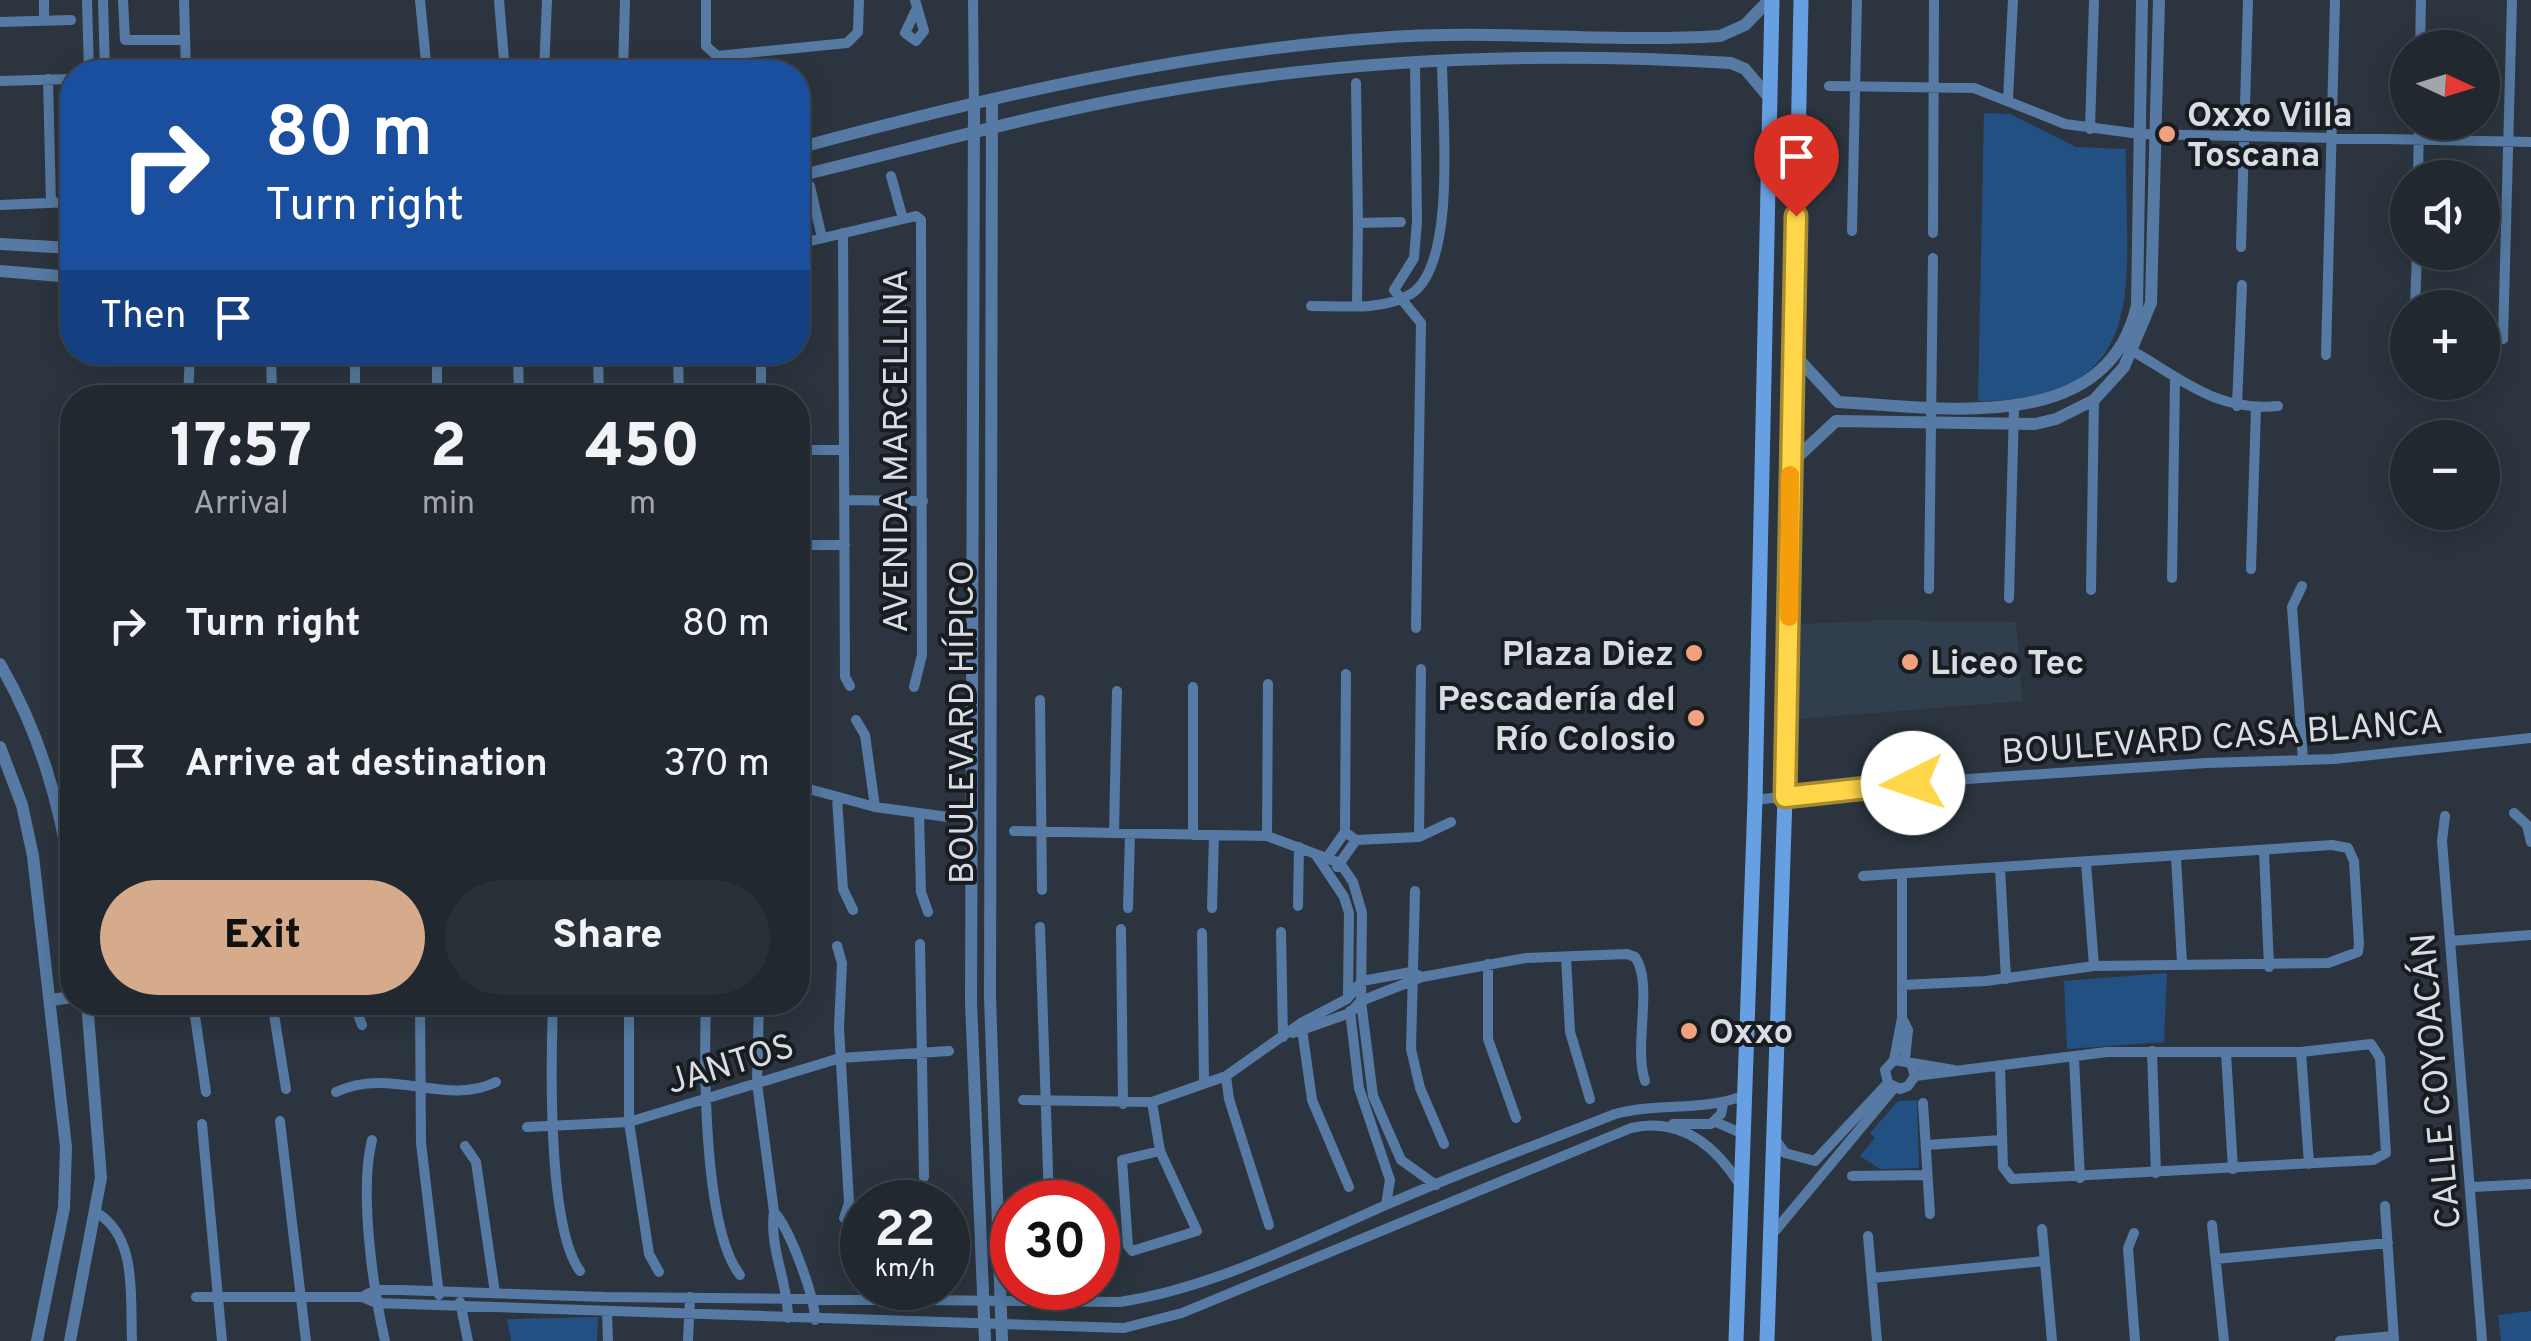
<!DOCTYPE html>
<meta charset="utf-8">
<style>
body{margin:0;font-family:Overpass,sans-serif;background:#293037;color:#f1f3f6;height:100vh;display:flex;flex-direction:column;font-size:38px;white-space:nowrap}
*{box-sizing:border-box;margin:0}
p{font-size:32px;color:#a2a6aa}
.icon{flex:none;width:55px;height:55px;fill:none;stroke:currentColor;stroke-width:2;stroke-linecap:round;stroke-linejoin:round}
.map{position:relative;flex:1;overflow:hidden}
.drawer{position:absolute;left:60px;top:385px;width:750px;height:630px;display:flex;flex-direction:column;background:#21282f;border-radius:40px;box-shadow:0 5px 25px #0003,0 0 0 2px #3e444b}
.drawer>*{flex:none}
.hud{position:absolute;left:60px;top:60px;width:750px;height:305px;border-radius:40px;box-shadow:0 5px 25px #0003,0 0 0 2px #3e444b;background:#1a4fa0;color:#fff;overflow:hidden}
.needle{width:65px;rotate:94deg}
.buttons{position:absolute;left:2390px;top:30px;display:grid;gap:20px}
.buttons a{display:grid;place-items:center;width:110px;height:110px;border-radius:50%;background:#21282f;box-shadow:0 5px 25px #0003,0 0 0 2px #3e444b;font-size:50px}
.speed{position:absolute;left:840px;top:1180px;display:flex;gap:20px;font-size:50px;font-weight:700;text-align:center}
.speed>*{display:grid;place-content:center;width:130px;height:130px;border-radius:50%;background:#21282f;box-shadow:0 5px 25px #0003,0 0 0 2px #3e444b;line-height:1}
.speed small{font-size:25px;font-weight:400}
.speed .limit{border:15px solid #d22;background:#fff;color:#111}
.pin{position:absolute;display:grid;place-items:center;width:85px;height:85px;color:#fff;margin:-102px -42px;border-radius:50% 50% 50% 0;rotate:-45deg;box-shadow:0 0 10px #0007}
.pin .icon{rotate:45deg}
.me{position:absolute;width:110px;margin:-55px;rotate:266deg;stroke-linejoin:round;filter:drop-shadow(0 0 8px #0008)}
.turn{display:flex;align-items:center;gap:35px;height:210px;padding:0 40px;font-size:45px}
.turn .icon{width:130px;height:130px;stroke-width:2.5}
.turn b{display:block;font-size:70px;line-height:85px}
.then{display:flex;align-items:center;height:95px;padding:0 40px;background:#0003;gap:20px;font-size:38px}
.eta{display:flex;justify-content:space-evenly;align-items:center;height:170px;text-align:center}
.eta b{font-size:60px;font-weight:800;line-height:70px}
.button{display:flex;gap:20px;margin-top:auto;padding:20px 40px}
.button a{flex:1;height:115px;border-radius:60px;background:#d6ab8b;color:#111;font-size:40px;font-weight:800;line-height:115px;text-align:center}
.button a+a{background:#293037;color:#f1f3f6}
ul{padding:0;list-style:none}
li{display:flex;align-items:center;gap:30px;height:140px;padding:0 40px}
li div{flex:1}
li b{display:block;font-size:38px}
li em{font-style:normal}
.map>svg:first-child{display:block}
.built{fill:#313e4e}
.green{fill:#235082}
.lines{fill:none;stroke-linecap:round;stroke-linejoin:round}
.minor{stroke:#567aa3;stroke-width:10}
.tertiary{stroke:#567aa3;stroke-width:12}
.secondary{stroke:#67a0e2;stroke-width:15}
.route-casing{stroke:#a68a30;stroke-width:25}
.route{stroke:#ffd54a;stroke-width:18}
.slow{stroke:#f59e0b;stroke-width:18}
.poi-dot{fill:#f2a17e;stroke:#181c21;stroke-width:4}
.labels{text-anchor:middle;stroke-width:8;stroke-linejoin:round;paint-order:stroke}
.poi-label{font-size:35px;font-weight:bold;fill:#d8dde4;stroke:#181c21;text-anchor:start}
.street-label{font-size:35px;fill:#d8dde4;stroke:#181c21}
</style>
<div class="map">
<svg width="2531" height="1341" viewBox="0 0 2531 1341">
<rect width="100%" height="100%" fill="#2c353f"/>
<path class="built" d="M1886 620 2016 622 2022 701 1799 719 1801 624Z"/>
<path class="green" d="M1984 113 2010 114 2076 147 2126 149C2124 283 2157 400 1978 401Z
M2167 973 2164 1042 2067 1049 2064 981Z
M1917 1100 1919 1168 1880 1169 1860 1156 1875 1138 1870 1133 1898 1101Z
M2531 1311V1341H2501L2498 1315Z
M598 1317 597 1341H511L507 1319Z"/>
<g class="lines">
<path class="minor" d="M44 0V21
M87 0 89 72
M103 0 105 72
M123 0 125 40H185
M184 0 186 72
M420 0 427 72
M499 0 505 72
M706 0V46L717 56 847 43 858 32 859 0
M973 0 974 107
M915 12 905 33 916 41 924 31 915 0
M0 22 71 20
M2420 48 2421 0
M1415 63 1417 221 1414 258 1394 290 1421 323 1416 628
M544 72 547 0
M623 72 625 0
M48 79 51 203
M0 81 72 79
M1356 83 1358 223
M1829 86 1974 88 2065 124 2140 134 2531 142
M2008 99 2013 0
M2090 129 2094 0
M891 176 903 219
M2418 178 2419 122
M810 186 822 238
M0 205 72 202
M1852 231 1857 0
M843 233 845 677 850 686
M1933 233 1934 0
M798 244 916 216 921 220 922 655 914 687
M2241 247 2248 0
M1311 306C1342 306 1383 311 1411 294 1458 264 1442 114 1442 61
M1357 306 1358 223 1401 222
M2415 308 2417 252
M2503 339 2512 0
M2127 348C2179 376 2213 412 2278 406
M271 352 272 398
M355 352V398
M518 352 519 398
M598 352 599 398
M678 352 679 398
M2326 355 2335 0
M188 398 190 352
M437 398V352
M761 398V352
M2237 406 2242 285
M798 450H844
M845 500 923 501
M798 545H845
M2251 569 2256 408
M2172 578 2175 381
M2302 586 2292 607 2303 760
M1929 589 1933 258
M2091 590 2094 400
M2009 598 2014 407
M1040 700 1042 890
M856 720 865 735 875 807
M798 786 875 807 948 817
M837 798 843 889 853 910
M1755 800 1894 784 2206 763 2334 759 2531 738
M919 813 921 892 928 912
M2514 813 2527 825 2531 842
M2445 816 2442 841 2482 1341
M1014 831 1267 836 1340 863 1353 882 1362 913 1361 1001 1373 1096 1401 1160 1436 1185
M1345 832 1346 674
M1345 832 1356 840 1419 837 1451 822
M1114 833 1117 691
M1193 835V687
M1267 836 1268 684
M1419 837 1421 669
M2264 851 2269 967
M1316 855 1344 897 1349 913 1348 994
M2176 857 2182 963
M1326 859 1345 832
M2086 863 2094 966
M1337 867 1356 840
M2000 868 2006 979
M1863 876 2332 845 2348 848 2354 861 2359 944 2358 952 2328 963 2094 966 1986 981 1902 985
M1415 891 1411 1049 1420 1088 1444 1144
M1298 906 1299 847
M1128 908 1130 834
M1212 908 1214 835
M1040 927 1049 1202
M1121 929 1123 1104
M1281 932 1283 1037
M1202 933 1204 1083
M2450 941 2531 935
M920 944 924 1177
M837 946 842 963 839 1028 849 1203 844 1218
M1566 957 1570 1032 1590 1099
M1488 964V1039L1516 1118
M193 1002 206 1092
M272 1002 286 1089
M353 1002 362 1025
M420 1002 421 1143 439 1295
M553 1002C551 1060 547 1227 580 1271
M629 1002V1122L649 1254 659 1272
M706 1002C704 1064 703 1228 740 1275
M759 1002 757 1083 774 1212C769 1249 788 1281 788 1318
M420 1009H476L496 1002
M1350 1011 1359 1088 1390 1180 1386 1205
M1902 1018 1908 1030 1905 1059
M1302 1029 1312 1100 1349 1187
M1293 1033 1350 1013 1361 1001 1422 977 1526 958 1627 954 1635 957C1654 983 1633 1046 1645 1081
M2152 1051 2156 1173
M2301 1052 2309 1164
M2226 1053 2233 1169
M2074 1058 2080 1178
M1894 1060 1902 1018V874
M1911 1063 1915 1076 1908 1086 1900 1089 1888 1083 1885 1070 1894 1060 1954 1070
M1226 1076 1229 1099 1269 1225
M1915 1076 2107 1052H2301L2371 1044 2380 1058 2386 1153 2373 1160 2012 1179 2003 1167 2000 1067
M336 1092C391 1066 446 1107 496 1082
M1023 1100 1152 1102 1226 1076 1301 1023 1347 999 1362 981 1411 972 1422 977
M1152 1102 1160 1151 1197 1231 1132 1251 1128 1246 1122 1160 1160 1151
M1923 1103 1930 1214
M280 1121 306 1341
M1716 1122 1743 1134
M202 1124 222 1341
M1673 1124H1711L1721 1114 1723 1104
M527 1127 629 1122 840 1058 949 1051
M1774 1138 1785 1153 1815 1161 1888 1083
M372 1140C359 1191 373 1289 385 1341
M1926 1145 2002 1140
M465 1146 476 1162 495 1293
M1852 1176 1927 1175
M2473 1187 2531 1184
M2385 1206 2394 1341
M774 1212C790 1229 815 1297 815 1320
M97 1213C138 1237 130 1299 132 1341
M2212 1225 2224 1341
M2042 1229 2052 1341
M2134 1233 2128 1248 2135 1341
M1868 1236 1877 1341
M1770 1237 1894 1088
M2216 1259 2388 1243
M1872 1278 2044 1261
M196 1297H362L376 1303 1124 1328 1182 1313 1631 1128C1680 1117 1715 1145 1740 1185
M362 1297 375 1290H401L605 1297 1120 1302C1215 1287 1299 1243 1386 1205 1461 1172 1539 1144 1615 1114 1658 1102 1704 1112 1745 1095
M460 1302 468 1341
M607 1313 608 1341
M688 1341 690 1297
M2340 1341 2394 1336"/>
<path class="tertiary" d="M992 102 990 998 1002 1341
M974 107 971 1002 985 1341
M798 148C987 97 1183 52 1378 38 1492 29 1606 43 1720 36L1745 25 1769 0
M798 176C916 148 1034 114 1154 93 1342 59 1539 51 1731 63L1745 69 1771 100
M0 244 72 248
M0 271 72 277
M1792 352 1838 402C1940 407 2107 438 2137 305L2142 0
M1791 463 1836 421 2035 424 2056 419 2094 400 2124 367 2151 303 2159 0
M0 664C40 733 60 804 72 882
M0 747 22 805 33 856 66 1147 64 1208 37 1341
M51 1000 72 997
M70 1341 101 1178 87 1002"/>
<path class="secondary" d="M1736 1341 1755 800 1772 0
M1767 1341 1785 797 1801 0"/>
</g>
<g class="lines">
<g class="route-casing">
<path id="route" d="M1796 216 1785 797 1913 783"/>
</g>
<use href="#route" class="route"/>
<path class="slow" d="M1789 617 1790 475"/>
</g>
<g class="poi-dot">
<circle cx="2167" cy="134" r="10"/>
<circle cx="1694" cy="653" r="10"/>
<circle cx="1910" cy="662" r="10"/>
<circle cx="1696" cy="718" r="10"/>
<circle cx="1689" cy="1031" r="10"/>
</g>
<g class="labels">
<g class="poi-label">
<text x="2187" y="126">Oxxo Villa<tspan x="2187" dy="40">Toscana</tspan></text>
<text x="1674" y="665" text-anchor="end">Plaza Diez</text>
<text x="1930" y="674">Liceo Tec</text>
<text x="1676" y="710" text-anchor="end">Pescadería del<tspan x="1676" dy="40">Río Colosio</tspan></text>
<text x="1709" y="1043">Oxxo</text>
</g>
<g class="street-label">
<text transform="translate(895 451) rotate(-90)" y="12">AVENIDA MARCELLINA</text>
<text transform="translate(961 722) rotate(-90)" y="12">BOULEVARD HÍPICO</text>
<text transform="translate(2222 736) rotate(-4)" y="12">BOULEVARD CASA BLANCA</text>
<text transform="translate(730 1063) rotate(-17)" y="12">JANTOS</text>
<text transform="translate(2435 1081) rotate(-95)" y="12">CALLE COYOACÁN</text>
</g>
</g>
</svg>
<div class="buttons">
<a><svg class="needle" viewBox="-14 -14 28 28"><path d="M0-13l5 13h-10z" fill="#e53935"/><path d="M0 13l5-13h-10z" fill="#a2a6aa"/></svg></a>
<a><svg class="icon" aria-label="sound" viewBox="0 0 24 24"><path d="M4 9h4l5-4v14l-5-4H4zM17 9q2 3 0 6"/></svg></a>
<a>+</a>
<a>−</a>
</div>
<div class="speed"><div>22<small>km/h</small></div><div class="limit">30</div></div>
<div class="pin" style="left:1796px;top:216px;background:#d93025"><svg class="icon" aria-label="arrive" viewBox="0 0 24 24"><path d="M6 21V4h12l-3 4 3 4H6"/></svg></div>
<svg class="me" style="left:1913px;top:783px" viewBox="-20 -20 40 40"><circle r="19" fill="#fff"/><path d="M0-13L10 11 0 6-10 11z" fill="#ffd54a"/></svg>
<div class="hud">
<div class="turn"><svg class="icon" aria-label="right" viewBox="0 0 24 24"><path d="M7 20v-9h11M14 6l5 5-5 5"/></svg><div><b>80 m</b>Turn right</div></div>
<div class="then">Then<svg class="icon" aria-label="arrive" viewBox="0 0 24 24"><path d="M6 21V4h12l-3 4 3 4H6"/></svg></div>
</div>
<section class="drawer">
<div class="eta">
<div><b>17:57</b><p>Arrival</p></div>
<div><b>2</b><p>min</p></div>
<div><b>450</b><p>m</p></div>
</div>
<ul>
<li><svg class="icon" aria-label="right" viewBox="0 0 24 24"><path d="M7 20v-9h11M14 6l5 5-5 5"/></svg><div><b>Turn right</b></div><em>80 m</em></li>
<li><svg class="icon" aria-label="arrive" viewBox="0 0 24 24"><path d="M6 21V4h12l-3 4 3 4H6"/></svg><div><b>Arrive at destination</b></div><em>370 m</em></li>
</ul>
<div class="button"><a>Exit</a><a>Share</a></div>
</section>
</div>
